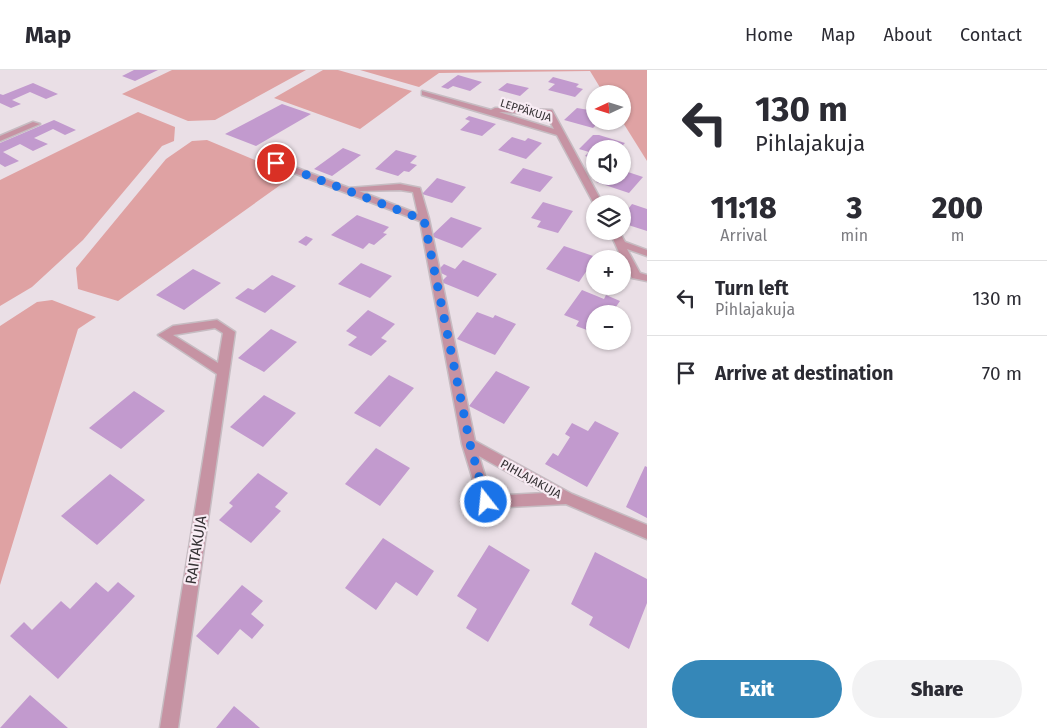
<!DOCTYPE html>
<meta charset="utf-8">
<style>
body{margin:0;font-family:"Fira Sans",sans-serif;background:#f2f2f3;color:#2b2b33;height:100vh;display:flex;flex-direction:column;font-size:19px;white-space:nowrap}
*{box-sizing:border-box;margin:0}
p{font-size:16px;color:#7c7c81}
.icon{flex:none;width:28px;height:28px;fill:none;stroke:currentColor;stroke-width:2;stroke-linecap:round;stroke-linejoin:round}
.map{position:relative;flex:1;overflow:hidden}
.details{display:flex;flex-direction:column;background:#fff;width:400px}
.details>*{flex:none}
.guide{background:#fff;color:#2b2b33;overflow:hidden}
.needle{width:32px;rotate:266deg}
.tools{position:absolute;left:586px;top:15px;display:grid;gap:10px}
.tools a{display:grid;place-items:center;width:45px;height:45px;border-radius:50%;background:#fff;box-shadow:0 1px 4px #0004;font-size:25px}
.pin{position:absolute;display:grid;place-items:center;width:42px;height:42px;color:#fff;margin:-21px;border:2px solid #fff;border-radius:50%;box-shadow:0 1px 5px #0007}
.me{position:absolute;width:55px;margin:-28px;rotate:344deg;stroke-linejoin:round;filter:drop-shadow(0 0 4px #0008)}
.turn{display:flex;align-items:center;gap:18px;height:105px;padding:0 25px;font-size:22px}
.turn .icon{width:65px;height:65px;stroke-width:2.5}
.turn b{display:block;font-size:35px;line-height:42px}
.eta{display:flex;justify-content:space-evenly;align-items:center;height:85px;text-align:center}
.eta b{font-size:30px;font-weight:800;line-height:35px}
.primary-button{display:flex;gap:10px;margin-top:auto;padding:10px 25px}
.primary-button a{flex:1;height:58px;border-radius:30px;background:#3587b8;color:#fff;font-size:20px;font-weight:800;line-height:58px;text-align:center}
.primary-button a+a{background:#f2f2f3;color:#2b2b33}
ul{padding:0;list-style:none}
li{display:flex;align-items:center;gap:15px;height:75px;padding:0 25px;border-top:1px solid #e1e1e2}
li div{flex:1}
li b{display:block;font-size:19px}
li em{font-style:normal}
header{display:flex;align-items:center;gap:30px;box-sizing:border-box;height:70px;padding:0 25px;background:#fff;border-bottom:1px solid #e1e1e2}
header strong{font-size:24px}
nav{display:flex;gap:28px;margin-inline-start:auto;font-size:18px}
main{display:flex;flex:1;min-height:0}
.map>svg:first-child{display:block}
.green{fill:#dfa2a3}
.building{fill:#c29ace}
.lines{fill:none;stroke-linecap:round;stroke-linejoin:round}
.minor-casing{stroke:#c6bcc2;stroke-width:3}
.minor{fill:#c693a3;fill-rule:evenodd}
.route{stroke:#1a73e8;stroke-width:9;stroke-dasharray:0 16.2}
.labels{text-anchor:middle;stroke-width:4.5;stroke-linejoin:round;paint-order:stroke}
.far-street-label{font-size:11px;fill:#353134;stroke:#f8ecf4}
.street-label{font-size:12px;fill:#353134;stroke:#f8ecf4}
.near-street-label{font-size:15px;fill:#353134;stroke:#f8ecf4}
</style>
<header>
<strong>Map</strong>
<nav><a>Home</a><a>Map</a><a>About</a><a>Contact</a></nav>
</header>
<main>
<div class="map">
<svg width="647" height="658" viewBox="0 0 647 658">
<rect width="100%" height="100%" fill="#eadfe6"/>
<path class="green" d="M172 0H306L215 50 188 51 122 24Z
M323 0H338L412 21 360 59 274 28Z
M360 0H647V91L622 51V24H604L590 1 439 3 419 17Z
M138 42 175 57 174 71 162 76 83 170 32 217 0 236V110Z
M207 70 293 106 118 231 78 219 76 198 166 89 192 71Z
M52 230 96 247 78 259 0 515V256L37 232Z"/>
<path class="building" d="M134 0H158L135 11 122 6Z
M458 5 482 12 470 21 453 16 448 19 441 17Z
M553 7 579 14 576 17 583 19 575 27 548 20 555 14 548 12Z
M33 13 58 24 46 29 30 22 12 30 21 34 11 38 0 33V24L3 25Z
M507 13 529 18 520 26 498 20Z
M282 34 311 44 256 76 225 64Z
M577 38 595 41V51H600L593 58 564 50Z
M469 46 496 54 482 66 460 60 470 51 465 49Z
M54 50 76 60 65 65 53 59 34 68 48 74 33 81 20 74 3 82 19 91 5 97 0 94V73Z
M593 65H599L625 73 619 79H595V89L585 86 589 82 579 79Z
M512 67 525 71 528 68 542 73 526 89 498 80Z
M343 78 361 85 332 106 314 99Z
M396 80 417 86 410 93 417 95 409 102 404 101 398 106 375 99Z
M523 98 553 107 540 122 510 113Z
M622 100 643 107 629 123 596 112 602 106H622Z
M437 108 466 117 452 133 422 124Z
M543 132 573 141 558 163 537 157 541 151 531 148Z
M632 134 647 139V161L622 153V147Z
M357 145 389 157 383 163 387 164 374 175 369 173 363 179 331 165Z
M451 147 482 158 462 178 431 166Z
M306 166 313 169 306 176 298 172Z
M564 176 596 187 579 212 546 199Z
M463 190 497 204 478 227 441 212 447 206 437 201 444 194 455 199Z
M361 193 392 206 370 228 338 214Z
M193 199 221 213 184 240 156 225Z
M272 205 296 216 265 243 235 228 248 218 253 220Z
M582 220 604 229 606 225 620 231 611 244H595V263L576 256 579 251 564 245Z
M368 240 395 254 381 268 387 271 371 286 348 275 357 267 346 261Z
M477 242 493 248 495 245 516 254 495 285 457 269Z
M271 259 297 272 264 302 238 288Z
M496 301 530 317 504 354 469 336Z
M389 305 414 318 380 357 354 343Z
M134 321 165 341 121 379 89 358Z
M264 325 296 343 263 377 230 357Z
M595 351 619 363 587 417 545 394 553 383 558 386 570 367 565 364 572 353 588 361Z
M376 378 410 398 380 436 345 414Z
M645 396 647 397V448L626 437Z
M258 403 288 423 275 437 281 441 251 473 219 450 233 436 229 433Z
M110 404 145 430 97 475 61 446Z
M383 468 434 501 417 526 396 512 376 540 345 518Z
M489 475 530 500 488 572 466 558 477 539 457 526Z
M595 482 647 509V533L629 579 589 555 593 547 571 534Z
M96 512 108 522 118 512 135 526 58 609 10 566 24 552 32 560 61 531 70 539Z
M242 515 263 531 251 544 264 555 252 569 240 559 218 585 196 566Z
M30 625 68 658H0Z
M234 636 260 658H216Z"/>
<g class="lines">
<g class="minor-casing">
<path id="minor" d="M422 21 491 40 495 38 552 40 603 134H594L557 65 422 25ZM499 42 546 44 554 59Z
M33 52 40 54 0 71V66Z
M273 91H279L349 118 400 114 420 118 429 149 475 371 572 424 647 455V469L566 434 486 438 481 436 462 374 420 151 273 95ZM400 120 413 122 418 144 359 121ZM479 386 545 423 491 426Z
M609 161H619L625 172 647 180V186L627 179 640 203 647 205V211L632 208C622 192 618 178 609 161Z
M217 250 235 262 178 658H160L217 304 158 265 173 256ZM215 258 223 263 218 293 173 265Z"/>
</g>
<use href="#minor" class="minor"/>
</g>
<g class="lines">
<path class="route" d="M276 93 424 150 470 374 486 432"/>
</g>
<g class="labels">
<g class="far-street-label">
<text transform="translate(526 40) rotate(17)" y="4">LEPPÄKUJA</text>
</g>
<g class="street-label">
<text transform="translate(531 409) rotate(29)" y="4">PIHLAJAKUJA</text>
</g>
<g class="near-street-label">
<text transform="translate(196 480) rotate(-81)" y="5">RAITAKUJA</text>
</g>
</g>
</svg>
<div class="tools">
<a><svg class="needle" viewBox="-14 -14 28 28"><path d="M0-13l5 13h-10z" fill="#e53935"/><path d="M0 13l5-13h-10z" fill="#7c7c81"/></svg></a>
<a><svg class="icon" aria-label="sound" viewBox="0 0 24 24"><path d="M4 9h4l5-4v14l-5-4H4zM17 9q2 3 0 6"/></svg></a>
<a><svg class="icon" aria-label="layers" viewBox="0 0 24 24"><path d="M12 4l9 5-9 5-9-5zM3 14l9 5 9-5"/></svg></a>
<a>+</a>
<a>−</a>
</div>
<div class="pin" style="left:276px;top:93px;background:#d93025"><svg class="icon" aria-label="arrive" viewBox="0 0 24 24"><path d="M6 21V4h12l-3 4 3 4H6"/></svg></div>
<svg class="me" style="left:486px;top:432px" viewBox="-20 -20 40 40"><circle r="17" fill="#1a73e8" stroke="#fff" stroke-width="3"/><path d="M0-11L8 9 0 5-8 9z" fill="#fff"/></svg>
</div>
<section class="details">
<div class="guide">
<div class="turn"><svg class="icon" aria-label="left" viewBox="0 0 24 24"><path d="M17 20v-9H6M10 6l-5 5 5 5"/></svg><div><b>130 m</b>Pihlajakuja</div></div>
</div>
<div class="eta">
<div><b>11:18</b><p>Arrival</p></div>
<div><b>3</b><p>min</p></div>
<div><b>200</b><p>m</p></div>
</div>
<ul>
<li><svg class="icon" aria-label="left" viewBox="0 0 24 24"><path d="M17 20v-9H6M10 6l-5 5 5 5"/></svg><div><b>Turn left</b><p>Pihlajakuja</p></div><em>130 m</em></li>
<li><svg class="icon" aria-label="arrive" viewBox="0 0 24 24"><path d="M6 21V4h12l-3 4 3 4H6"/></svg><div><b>Arrive at destination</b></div><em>70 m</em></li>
</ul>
<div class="primary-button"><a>Exit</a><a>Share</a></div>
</section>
</main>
